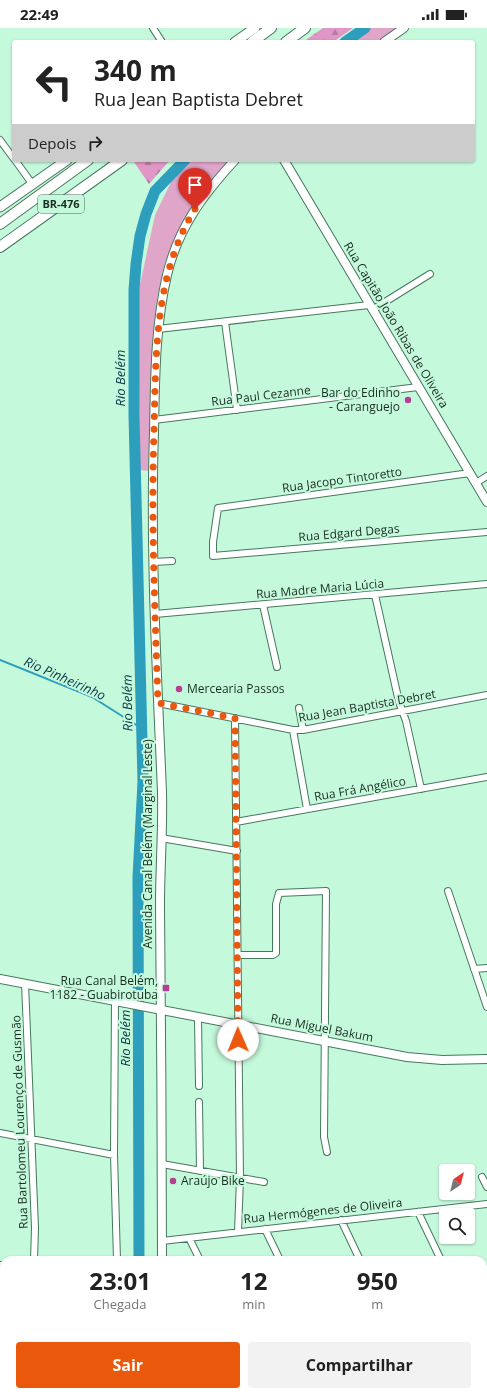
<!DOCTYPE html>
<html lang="pt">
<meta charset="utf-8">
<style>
body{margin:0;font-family:"Open Sans",sans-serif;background:#f2f2f2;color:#222;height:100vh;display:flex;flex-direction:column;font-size:15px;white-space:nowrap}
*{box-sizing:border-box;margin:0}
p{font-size:13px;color:#767676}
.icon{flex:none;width:22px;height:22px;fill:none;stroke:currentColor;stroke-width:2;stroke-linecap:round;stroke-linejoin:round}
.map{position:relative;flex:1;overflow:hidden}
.sheet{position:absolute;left:0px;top:1228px;width:487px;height:140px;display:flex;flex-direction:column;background:#fff;border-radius:12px 12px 0 0;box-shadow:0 1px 3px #0004}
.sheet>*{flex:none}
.hud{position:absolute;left:12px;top:12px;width:463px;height:122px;border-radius:4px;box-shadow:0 1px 3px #0004;background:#fff;color:#222;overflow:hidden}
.needle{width:26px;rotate:35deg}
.buttons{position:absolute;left:439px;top:1136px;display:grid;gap:8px}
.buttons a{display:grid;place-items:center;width:36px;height:36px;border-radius:4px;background:#fff;box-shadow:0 1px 3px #0004;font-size:20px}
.pin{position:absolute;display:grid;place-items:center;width:34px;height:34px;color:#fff;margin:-41px -17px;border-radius:50% 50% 50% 0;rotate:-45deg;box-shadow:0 0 4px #0007}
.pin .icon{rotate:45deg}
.me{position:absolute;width:44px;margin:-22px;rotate:359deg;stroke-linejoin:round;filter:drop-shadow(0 0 3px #0008)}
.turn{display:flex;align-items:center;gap:14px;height:84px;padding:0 16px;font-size:18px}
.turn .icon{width:52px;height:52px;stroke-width:2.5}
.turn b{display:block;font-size:28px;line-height:34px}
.then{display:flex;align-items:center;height:38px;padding:0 16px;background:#0003;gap:8px;font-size:15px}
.eta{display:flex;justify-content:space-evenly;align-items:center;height:68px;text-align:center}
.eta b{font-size:24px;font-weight:700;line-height:28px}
.cta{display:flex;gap:8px;margin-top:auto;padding:8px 16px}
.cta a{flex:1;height:46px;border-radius:4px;background:#ea580c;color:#fff;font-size:16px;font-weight:700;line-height:46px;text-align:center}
.cta a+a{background:#f2f2f2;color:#222}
.status{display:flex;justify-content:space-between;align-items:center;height:28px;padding:0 20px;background:#fff;direction:ltr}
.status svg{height:11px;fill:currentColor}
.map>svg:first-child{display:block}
.green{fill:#dfa6ca}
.forest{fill:url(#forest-firs)}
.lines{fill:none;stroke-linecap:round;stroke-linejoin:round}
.stream{stroke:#2e9ebd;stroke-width:2}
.river{stroke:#2e9ebd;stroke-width:11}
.minor-casing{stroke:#47775e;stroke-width:8}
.tertiary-casing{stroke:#47775e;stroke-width:10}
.secondary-casing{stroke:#47775e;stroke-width:11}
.trunk-casing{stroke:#47775e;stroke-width:12}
.minor{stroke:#fff;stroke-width:6}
.tertiary{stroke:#fff;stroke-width:8}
.secondary{stroke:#fff;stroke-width:9}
.trunk{stroke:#fff;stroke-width:10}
.route{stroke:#ea580c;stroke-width:7;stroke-dasharray:0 12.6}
.poi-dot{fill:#b53e93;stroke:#c5f9dc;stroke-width:1.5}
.labels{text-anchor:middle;stroke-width:4;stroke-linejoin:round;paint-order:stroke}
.shield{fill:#c5f9dc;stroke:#4d6a5a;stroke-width:1}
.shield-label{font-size:11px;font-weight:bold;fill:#192d23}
.street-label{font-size:12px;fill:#192d23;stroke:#c5f9dc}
.poi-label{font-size:12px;fill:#192d23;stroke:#c5f9dc;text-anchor:end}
.water-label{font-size:13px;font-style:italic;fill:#063846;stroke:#c5f9dc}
</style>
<div class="status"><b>22:49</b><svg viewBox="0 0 49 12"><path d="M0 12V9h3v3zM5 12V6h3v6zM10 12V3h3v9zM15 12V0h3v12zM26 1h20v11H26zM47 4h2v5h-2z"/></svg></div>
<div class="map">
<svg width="487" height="1368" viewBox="0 0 487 1368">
<defs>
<pattern id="forest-firs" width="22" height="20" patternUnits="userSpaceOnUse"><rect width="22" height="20" fill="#e097c6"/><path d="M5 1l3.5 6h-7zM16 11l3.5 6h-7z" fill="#b57ca0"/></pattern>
</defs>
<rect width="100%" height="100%" fill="#c5f9dc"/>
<path class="green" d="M369 0H397L377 14H350Z
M190 132H229L200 168 185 189 165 234 158 265 153 306 148 443 140 442 138 266 155 187 172 152Z"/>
<path class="forest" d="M323 0H353L333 14H303Z
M137 132H170L149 156 134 134Z"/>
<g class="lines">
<path class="stream" d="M0 632 92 669 141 700"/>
<path class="river" d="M345 14 365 0
M139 1232 138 849 143 754 134 387V262L136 236 140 208 146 186 155 163 185 132
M139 1364V1368"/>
<g class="minor-casing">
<path id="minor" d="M153 0 162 14
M0 112 14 131
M15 132 33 157
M372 282 430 246
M225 294 237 382
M158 301 369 277
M154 392 418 359
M470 445 218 480 213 514V528L487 504
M476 455 487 448
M153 534 172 533
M375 567 399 674 406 693 421 761
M263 577 277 639
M155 586 487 556
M158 675 293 702H303L487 667
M299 680 303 702
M235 690 240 1150 238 1204
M293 702 307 781
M236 794 487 749
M161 810 237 823
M448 863 487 979
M238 927H273L276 925V876L279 865 326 863 324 1109 327 1124
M474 941 487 940
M25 955 35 1200 34 1232
M115 973 114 1127 117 1232
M198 989 199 1058
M199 1074 200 1143
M0 1105 114 1127
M162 1136 264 1154
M482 1149 487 1159
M418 1184 441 1232
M341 1192 360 1232
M265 1201 280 1232
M189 1210 200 1232
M162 1213 487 1176
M0 1237 4 1238
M483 1322 487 1320
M119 1364V1368
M265 1364 266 1368
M345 1364 347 1368
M8 1368 9 1364
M384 1368 392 1364"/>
</g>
<g class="tertiary-casing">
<path id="tertiary" d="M384 14 404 0
M284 132 487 474
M0 951 407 1029 442 1032 487 1031
M162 1232C162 1114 161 995 160 877 160 839 163 802 162 764 157 644 150 524 154 404 155 352 155 298 167 247 178 200 203 167 235 132
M163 1364V1368"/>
</g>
<g class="secondary-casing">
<path id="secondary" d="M235 14 255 0
M0 179 67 132"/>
</g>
<g class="trunk-casing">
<path id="trunk" d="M252 14 271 0
M286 14 305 0
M0 196 88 132
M0 219 122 132"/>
</g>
<use href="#minor" class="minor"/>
<use href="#tertiary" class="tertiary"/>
<use href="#secondary" class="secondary"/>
<use href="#trunk" class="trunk"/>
</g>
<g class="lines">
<path class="route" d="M195 181C154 247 156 327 154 403 151 494 155 584 158 675L235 690 238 1012"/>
</g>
<g class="poi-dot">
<circle cx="408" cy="372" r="4"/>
<circle cx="179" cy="661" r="4"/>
<rect x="162" y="956" width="8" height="8" rx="2"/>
<circle cx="173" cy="1153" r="4"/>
</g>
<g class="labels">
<rect class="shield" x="38" y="167" width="46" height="18" rx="3"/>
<g class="shield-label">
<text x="61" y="180">BR-476</text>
</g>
<g class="street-label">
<text transform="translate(396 297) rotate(59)" y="4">Rua Capitão João Ribas de Oliveira</text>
<text transform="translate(261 368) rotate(-7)" y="4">Rua Paul Cezanne</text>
<text transform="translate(342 452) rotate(-8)" y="4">Rua Jacopo Tintoretto</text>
<text transform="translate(349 505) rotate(-5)" y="4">Rua Edgard Degas</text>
<text transform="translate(320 561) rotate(-5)" y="4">Rua Madre Maria Lúcia</text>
<text transform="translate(367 678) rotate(-10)" y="4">Rua Jean Baptista Debret</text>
<text transform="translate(360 761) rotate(-10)" y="4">Rua Frá Angélico</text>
<text transform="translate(148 816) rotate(-90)" y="4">Avenida Canal Belém (Marginal Leste)</text>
<text transform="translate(322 1000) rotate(11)" y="4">Rua Miguel Bakum</text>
<text transform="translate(20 1094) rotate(-92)" y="4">Rua Bartolomeu Lourenço de Gusmão</text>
<text transform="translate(323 1183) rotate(-6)" y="4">Rua Hermógenes de Oliveira</text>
</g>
<g class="poi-label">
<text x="400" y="369">Bar do Edinho<tspan x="400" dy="14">- Caranguejo</tspan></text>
<text x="187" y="665" text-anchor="start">Mercearia Passos</text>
<text x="158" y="957">Rua Canal Belém,<tspan x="158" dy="14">1182 - Guabirotuba</tspan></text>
<text x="181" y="1157" text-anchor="start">Araújo Bike</text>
</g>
<g class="water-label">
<text transform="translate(120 350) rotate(-90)" y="5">Rio Belém</text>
<text transform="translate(65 650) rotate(24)" y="5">Rio Pinheirinho</text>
<text transform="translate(127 675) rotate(-91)" y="5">Rio Belém</text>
<text transform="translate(125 1010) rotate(-90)" y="5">Rio Belém</text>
</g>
</g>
</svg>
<div class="buttons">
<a><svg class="needle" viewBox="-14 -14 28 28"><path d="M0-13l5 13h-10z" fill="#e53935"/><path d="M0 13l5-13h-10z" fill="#767676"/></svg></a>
<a><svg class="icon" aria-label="search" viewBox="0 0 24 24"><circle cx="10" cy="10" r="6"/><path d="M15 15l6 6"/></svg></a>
</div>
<div class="pin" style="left:195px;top:181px;background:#d93025"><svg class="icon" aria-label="arrive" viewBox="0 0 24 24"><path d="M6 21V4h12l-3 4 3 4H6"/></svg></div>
<svg class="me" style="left:238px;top:1012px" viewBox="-20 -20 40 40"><circle r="19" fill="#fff"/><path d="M0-13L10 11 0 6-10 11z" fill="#ea580c"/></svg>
<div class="hud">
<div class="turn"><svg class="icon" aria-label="left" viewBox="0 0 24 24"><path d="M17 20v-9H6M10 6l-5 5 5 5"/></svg><div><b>340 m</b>Rua Jean Baptista Debret</div></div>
<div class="then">Depois<svg class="icon" aria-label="right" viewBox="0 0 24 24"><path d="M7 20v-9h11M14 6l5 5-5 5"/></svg></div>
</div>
<section class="sheet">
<div class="eta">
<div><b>23:01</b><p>Chegada</p></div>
<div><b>12</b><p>min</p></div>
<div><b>950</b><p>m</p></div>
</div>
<div class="cta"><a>Sair</a><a>Compartilhar</a></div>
</section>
</div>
